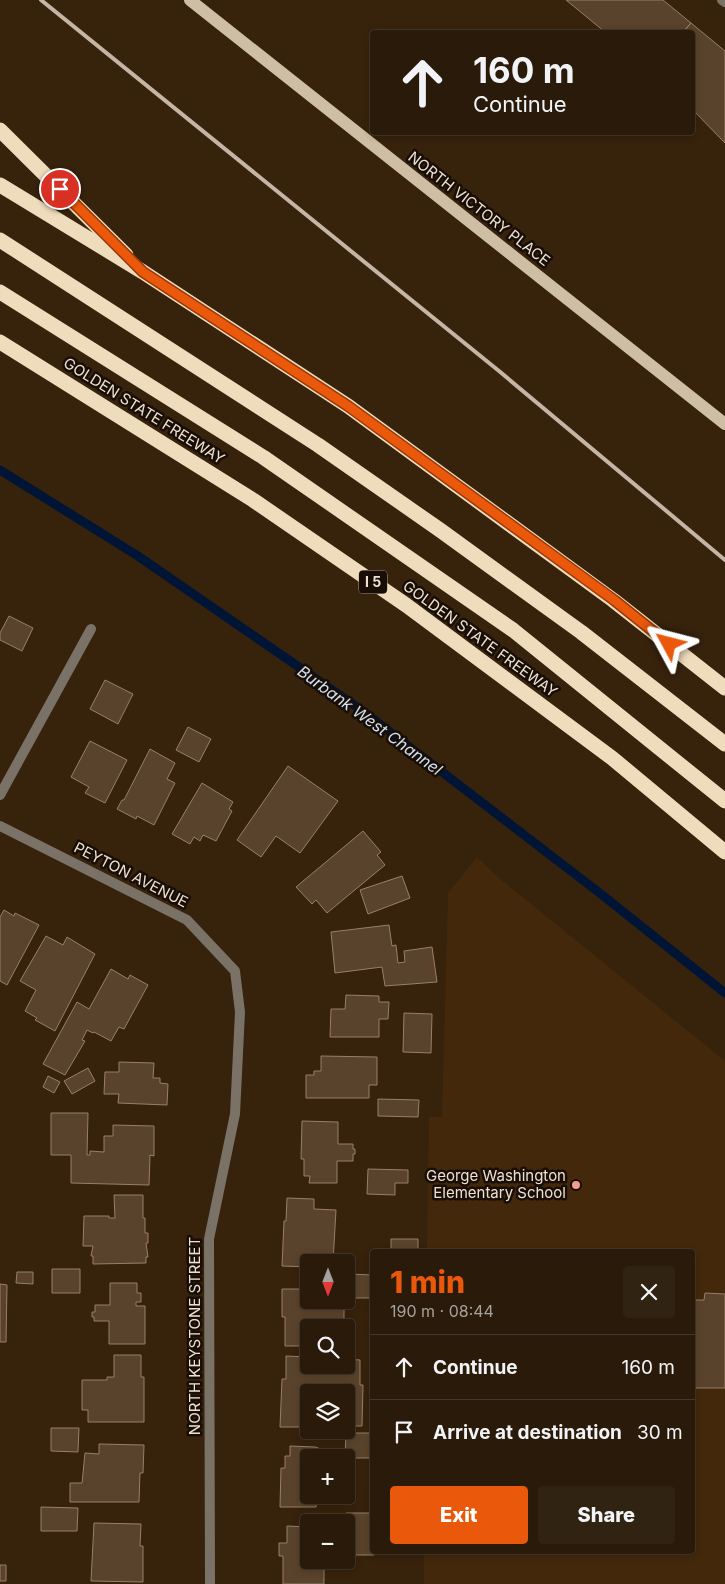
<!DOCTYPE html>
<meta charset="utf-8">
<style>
body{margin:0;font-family:Inter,sans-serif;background:#312312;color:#f1f3f6;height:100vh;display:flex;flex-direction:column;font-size:19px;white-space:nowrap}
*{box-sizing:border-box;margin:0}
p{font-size:16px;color:#a5a19c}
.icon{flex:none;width:28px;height:28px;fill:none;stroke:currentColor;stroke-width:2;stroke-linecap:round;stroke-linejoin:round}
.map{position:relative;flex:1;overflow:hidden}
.details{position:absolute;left:370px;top:1249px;width:325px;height:305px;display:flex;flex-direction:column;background:#291a09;border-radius:5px;box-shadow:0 2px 8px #0003,0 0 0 1px #45382a}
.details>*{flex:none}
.banner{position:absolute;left:370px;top:30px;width:325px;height:105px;border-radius:5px;box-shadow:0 2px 8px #0003,0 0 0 1px #45382a;background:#291a09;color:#f1f3f6;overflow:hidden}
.needle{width:32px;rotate:180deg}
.buttons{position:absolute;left:300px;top:1254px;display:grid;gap:10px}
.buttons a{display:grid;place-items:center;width:55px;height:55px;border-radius:5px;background:#291a09;box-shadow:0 2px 8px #0003,0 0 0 1px #45382a;font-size:25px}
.pin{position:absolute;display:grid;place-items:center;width:42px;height:42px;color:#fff;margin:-21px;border:2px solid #fff;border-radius:50%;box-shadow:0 1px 5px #0007}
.me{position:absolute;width:55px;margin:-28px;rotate:308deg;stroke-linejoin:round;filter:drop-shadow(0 0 4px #0008)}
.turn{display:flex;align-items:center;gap:18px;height:105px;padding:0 20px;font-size:22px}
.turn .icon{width:65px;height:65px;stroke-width:2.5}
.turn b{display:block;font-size:35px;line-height:42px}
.round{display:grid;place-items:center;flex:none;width:52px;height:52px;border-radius:5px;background:#312312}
.head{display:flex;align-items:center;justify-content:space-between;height:85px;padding:0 20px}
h1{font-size:30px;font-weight:800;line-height:38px;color:#ea580c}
.action{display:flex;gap:10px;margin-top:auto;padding:10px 20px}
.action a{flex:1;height:58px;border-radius:5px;background:#ea580c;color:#fff;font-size:20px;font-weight:800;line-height:58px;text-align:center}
.action a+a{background:#312312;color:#f1f3f6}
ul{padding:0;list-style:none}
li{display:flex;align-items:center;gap:15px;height:65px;padding:0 20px;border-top:1px solid #45382a}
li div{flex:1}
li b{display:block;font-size:19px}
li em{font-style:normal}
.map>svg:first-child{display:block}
.built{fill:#43280b}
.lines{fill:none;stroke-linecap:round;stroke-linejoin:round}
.stream{stroke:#001535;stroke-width:9}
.building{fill:#5a432c;stroke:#997f67}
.street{stroke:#7a7266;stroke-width:10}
.primary{stroke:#cebea3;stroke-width:12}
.highway{stroke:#efdcbc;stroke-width:15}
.rail{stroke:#c5b5a5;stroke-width:4}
.route-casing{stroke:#983908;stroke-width:12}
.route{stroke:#ea580c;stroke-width:9}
.poi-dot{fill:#f59c92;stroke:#180e06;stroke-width:2}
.labels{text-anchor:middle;stroke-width:5;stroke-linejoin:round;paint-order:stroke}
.shield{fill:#180e06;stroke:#aea195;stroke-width:1}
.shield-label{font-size:14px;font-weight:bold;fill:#eee0d2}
.street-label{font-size:15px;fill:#eee0d2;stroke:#180e06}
.poi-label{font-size:15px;fill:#eee0d2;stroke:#180e06;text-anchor:end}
.water-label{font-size:16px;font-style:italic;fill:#d1e0f2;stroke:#180e06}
</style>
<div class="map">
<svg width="725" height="1584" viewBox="0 0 725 1584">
<rect width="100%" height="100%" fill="#37220c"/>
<path class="built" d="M477 857 499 878 725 1061V1584H424V1551H692V1251H427L429 1117H442L448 893Z"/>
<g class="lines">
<path class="stream" d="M0 470 138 556 364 712 601 894 725 993"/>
</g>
<path class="building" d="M566 0H663L691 23 683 32H605Z
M691 23 725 51V143L692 109V32H683Z
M9 616 33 628 22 651 0 640V633Z
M105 680 133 694 118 724 90 709Z
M188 727 211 739 199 762 176 750Z
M90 741 127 760 105 803 85 793 89 787 71 777Z
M150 749 175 763 167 779 175 783 154 825 137 816 136 819 117 809 122 800H124Z
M288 766 338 801 300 853 276 836 261 857 237 840Z
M202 783 233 802 229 809 232 811 216 841 203 835 200 841 194 837 190 844 172 834Z
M363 831 381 852 377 855 385 865 327 913 316 900 312 904 296 887Z
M402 876 410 898 368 914 360 890Z
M4 910 14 916 15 913 39 925 7 985 0 981V917Z
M389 925 392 946 396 945 398 963 405 962 404 951 432 947 437 982 385 986 382 967 335 973 331 932Z
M46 936 63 945 67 937 95 954 55 1031 35 1020 37 1018 25 1011 36 990 20 981Z
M111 969 128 979 130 975 148 985 124 1029 119 1027 111 1041 94 1032 93 1033 87 1030 82 1040 85 1041 65 1075 43 1064 77 1002 89 1009Z
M346 995 379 996V1002H389L388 1019H379V1037H330L331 1009H345Z
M404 1013 432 1014 431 1053 403 1052Z
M321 1056 377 1057V1085H369V1098H306V1075H314V1071H321Z
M119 1062 154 1063 153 1078H160V1083L168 1084 167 1105 118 1103 119 1094H104L105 1072H119Z
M88 1068 95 1081 72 1094 64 1081Z
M48 1076 60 1082 54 1093 43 1087Z
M378 1099 419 1100 418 1117 378 1116Z
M51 1113H88L87 1155H90V1151L104 1152V1136H113V1125L154 1126V1156L150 1155 149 1185 71 1183V1155H51Z
M302 1121 338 1122V1144H353V1149H355V1154H353V1161H337V1183H309L310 1176H304V1159H301Z
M368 1169 408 1170V1183H395V1195L367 1194Z
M114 1195H143V1218H145V1233H148V1243H146L148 1257H146V1263L93 1264V1256H91L93 1246H83L84 1216H109V1218H115Z
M287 1198 314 1199V1209L336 1210 333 1262H309V1267L282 1266 284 1221H286Z
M391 1239H418V1251H391Z
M52 1269H80V1293H52Z
M17 1272H33V1284L16 1283Z
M348 1274 372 1275V1298H347Z
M110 1283H137V1293H141V1302H136V1306H145V1344H109V1321H94V1317H92V1312H95V1305H110Z
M0 1284 7 1285 6 1342H0Z
M282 1289H309V1300H344V1319H329V1328H309V1346H285V1317H282Z
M705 1293 725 1294V1388H692V1300H704Z
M114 1355H141V1377H144V1422H88V1410H82V1380H107V1377H114Z
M286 1356 309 1357V1365H346V1359L360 1360V1385H363L362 1426H346V1392H309V1427H280L282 1379H286Z
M51 1428H79L78 1452 51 1451Z
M346 1433H372V1458H345Z
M99 1444 144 1445 143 1473H140L139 1502H70V1483H82L85 1453 99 1454Z
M290 1446 315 1447 332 1453V1458H309V1495H316V1507H280L281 1468H285V1456H290Z
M41 1507 78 1508 77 1531H41Z
M346 1513H372V1551H374V1555H346Z
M94 1523 141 1524 140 1546H143V1582L91 1581Z
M287 1526 309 1527V1560H319V1567H324V1584H283V1556H279V1543H287Z
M0 1565H6V1581H0Z"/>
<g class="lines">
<path class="street" d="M722 0 725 2
M0 795 91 629
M0 826 187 920 235 971 240 1012 235 1114 209 1239 210 1584"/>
<path class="primary" d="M190 0 725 424"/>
<path class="highway" d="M0 130 126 255
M0 185 143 272 348 406 613 600 725 688
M0 240 318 445 440 530 581 632 725 744
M0 292 263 457 513 630 725 801
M0 342 253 500 406 605 612 758 725 852"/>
<path class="rail" d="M41 0 499 371 725 560"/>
</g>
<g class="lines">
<g class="route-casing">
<path id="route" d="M60 189 143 272 348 406 614 600 669 644"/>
</g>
<use href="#route" class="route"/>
</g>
<circle class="poi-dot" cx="576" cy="1185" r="5"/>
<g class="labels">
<rect class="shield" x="359" y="570.5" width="28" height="23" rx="4"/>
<g class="shield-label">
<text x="373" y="587">I 5</text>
</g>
<g class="street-label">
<text transform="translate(479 209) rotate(38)" y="5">NORTH VICTORY PLACE</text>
<text transform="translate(144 411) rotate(32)" y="5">GOLDEN STATE FREEWAY</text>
<text transform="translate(480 639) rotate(36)" y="5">GOLDEN STATE FREEWAY</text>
<text transform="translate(131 875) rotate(27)" y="5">PEYTON AVENUE</text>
<text transform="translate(195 1336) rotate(-90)" y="5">NORTH KEYSTONE STREET</text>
</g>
<g class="poi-label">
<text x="566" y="1181">George Washington<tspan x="566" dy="17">Elementary School</tspan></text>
</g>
<g class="water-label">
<text transform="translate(370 720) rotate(36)" y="6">Burbank West Channel</text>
</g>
</g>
</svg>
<div class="buttons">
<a><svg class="needle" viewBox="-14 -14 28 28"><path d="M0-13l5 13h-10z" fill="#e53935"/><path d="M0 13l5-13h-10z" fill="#a5a19c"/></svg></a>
<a><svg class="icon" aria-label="search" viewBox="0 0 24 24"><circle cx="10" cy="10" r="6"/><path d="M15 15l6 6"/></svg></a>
<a><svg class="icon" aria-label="layers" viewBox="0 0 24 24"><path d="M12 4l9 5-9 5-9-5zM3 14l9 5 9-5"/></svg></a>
<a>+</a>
<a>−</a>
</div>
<div class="pin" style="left:60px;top:189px;background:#d93025"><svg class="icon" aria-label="arrive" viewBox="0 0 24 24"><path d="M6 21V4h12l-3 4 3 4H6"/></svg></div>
<svg class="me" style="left:669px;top:644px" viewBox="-20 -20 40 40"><path d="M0-17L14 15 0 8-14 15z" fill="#ea580c" stroke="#fff" stroke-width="4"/></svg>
<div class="banner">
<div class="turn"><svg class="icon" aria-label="ahead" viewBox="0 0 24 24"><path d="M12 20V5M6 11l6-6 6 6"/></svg><div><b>160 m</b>Continue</div></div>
</div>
<section class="details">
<div class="head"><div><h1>1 min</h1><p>190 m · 08:44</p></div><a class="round"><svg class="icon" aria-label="close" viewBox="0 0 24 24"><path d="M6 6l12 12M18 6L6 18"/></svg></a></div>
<ul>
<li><svg class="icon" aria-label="ahead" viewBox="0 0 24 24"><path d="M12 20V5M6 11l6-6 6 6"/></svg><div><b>Continue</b></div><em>160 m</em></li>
<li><svg class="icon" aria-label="arrive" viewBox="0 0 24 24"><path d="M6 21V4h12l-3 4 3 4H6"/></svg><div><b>Arrive at destination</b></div><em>30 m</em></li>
</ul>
<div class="action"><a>Exit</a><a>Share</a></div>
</section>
</div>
